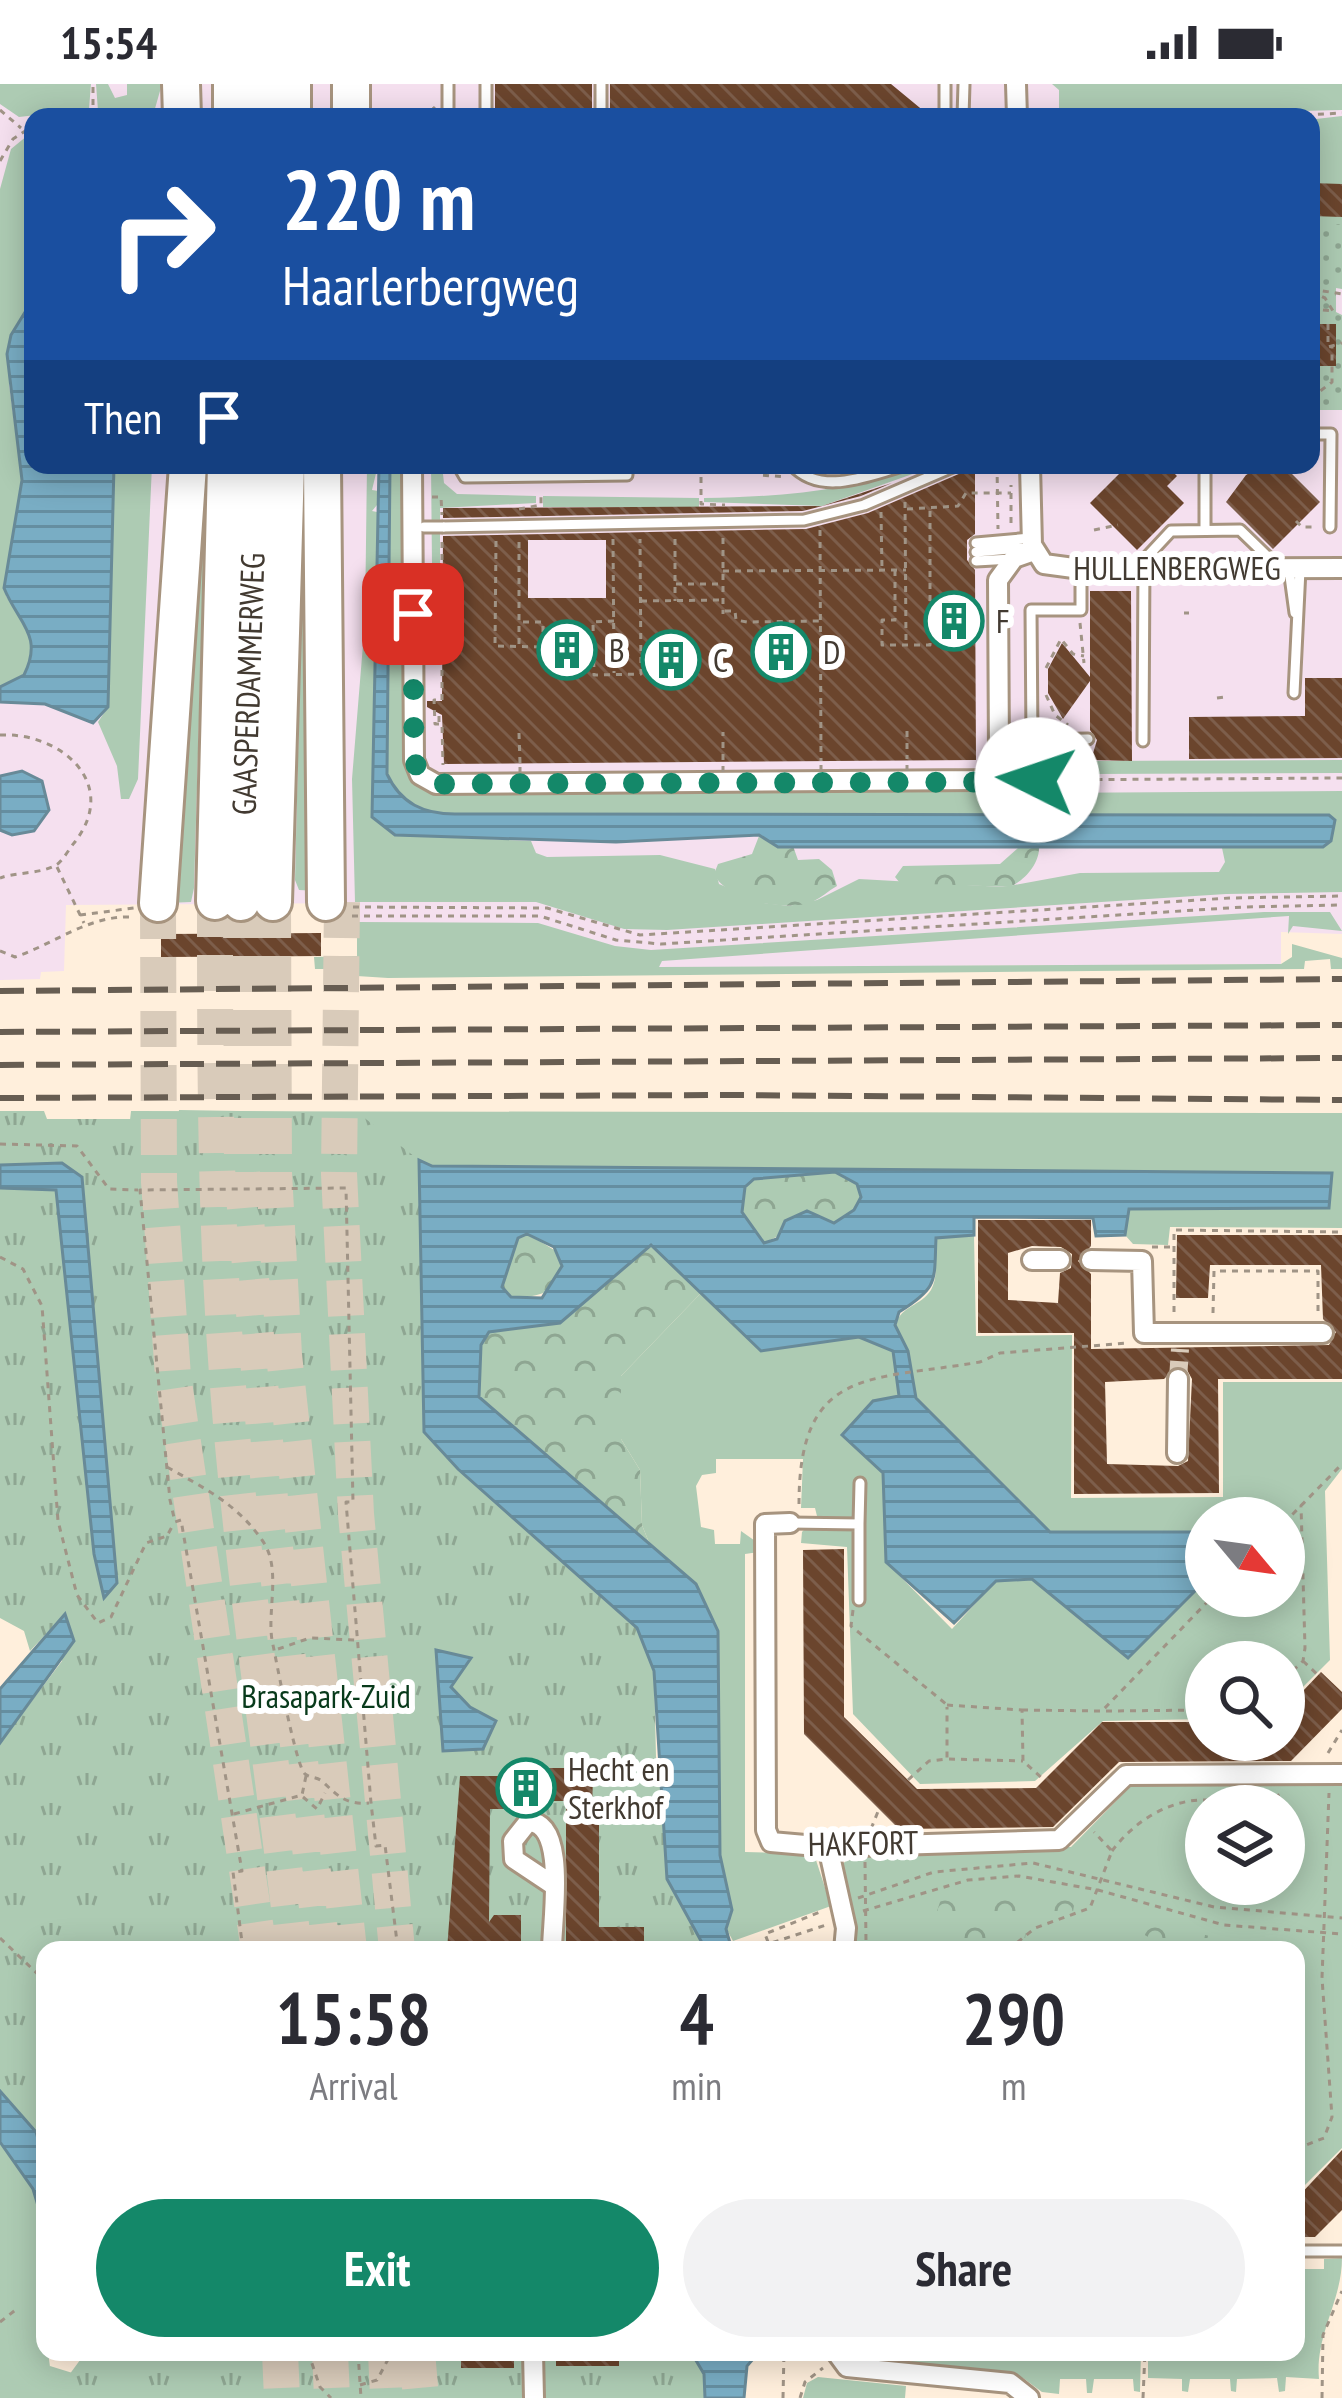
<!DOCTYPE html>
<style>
body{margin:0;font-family:"PT Sans Narrow",sans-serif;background:#f2f2f3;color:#2b2b33;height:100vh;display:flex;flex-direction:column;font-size:45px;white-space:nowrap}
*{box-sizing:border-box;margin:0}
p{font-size:39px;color:#7c7c81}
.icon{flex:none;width:66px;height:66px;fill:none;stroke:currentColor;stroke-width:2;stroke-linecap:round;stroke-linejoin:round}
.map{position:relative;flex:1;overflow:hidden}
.sheet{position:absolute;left:36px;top:1857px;width:1269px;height:420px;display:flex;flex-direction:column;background:#fff;border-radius:24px;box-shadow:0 6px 30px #0003}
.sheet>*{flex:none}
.hud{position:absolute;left:24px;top:24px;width:1296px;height:366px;border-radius:24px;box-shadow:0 6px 30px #0003;background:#1a4fa0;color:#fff;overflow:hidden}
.needle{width:78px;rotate:119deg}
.controls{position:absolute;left:1185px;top:1413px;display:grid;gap:24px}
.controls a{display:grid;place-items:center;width:120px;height:120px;border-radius:50%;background:#fff;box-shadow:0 6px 30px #0003;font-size:60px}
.pin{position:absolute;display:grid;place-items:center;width:102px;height:102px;color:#fff;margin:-51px;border-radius:24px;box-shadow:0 6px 18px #0006}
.me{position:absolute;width:132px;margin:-66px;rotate:274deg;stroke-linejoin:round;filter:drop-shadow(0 0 9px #0008)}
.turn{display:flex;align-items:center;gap:42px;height:252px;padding:0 60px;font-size:54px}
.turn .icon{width:156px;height:156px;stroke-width:2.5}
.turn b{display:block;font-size:84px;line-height:102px}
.then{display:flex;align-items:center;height:114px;padding:0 60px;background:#0003;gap:24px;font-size:45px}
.eta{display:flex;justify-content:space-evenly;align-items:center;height:204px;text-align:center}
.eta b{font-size:72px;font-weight:600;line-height:84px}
.cta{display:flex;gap:24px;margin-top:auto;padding:24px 60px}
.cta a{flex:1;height:138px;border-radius:72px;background:#148869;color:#fff;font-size:48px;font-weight:600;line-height:138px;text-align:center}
.cta a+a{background:#f2f2f3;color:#2b2b33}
.status{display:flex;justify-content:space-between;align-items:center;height:84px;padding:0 60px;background:#fff;direction:ltr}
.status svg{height:33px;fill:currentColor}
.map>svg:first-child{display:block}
.commercial{fill:#f5e0ef;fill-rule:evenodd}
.grass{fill:#adcbb3;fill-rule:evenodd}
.forest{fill:url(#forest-crowns)}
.park{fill:url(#park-tufts)}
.garden{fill:url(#garden-dots)}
.water{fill:url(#water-rules);stroke:#688a98;stroke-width:3;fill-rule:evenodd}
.building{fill:url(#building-back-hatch);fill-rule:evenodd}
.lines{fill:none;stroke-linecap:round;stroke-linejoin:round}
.minor-tunnel{stroke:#d9cbba;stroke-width:18;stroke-dasharray:18 9;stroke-linecap:butt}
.motorway-tunnel{stroke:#d9cbba;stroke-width:36;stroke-dasharray:36 18;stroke-linecap:butt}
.service-casing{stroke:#a7947f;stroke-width:15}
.minor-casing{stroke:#a7947f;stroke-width:24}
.motorway-casing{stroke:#a7947f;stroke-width:42}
.path{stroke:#a09486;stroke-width:3;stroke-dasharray:6 6;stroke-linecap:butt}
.service{stroke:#fff;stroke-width:9}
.minor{stroke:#fff;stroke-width:18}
.motorway{stroke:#fff;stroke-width:36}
.rail{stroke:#675d52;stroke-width:6;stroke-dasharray:24 12;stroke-linecap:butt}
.service-bridge-casing{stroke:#a7947f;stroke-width:15;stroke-linecap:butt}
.path-bridge{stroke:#a09486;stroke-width:3;stroke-dasharray:6 6;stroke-linecap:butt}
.service-bridge{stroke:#fff;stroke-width:9}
.route{stroke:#148869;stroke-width:21;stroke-dasharray:0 37.8}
.labels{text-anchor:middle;stroke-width:12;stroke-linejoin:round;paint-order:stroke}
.street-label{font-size:33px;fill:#423a31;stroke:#fff}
.poi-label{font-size:33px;fill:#423a31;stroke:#fff;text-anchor:start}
.park-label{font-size:33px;fill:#083a1b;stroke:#fff}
</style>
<div class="status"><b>15:54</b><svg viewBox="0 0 49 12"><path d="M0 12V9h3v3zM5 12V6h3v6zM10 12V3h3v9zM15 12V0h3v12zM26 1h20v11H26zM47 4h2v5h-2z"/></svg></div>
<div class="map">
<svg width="1342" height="2314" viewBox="0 0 1342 2314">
<defs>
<pattern id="forest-crowns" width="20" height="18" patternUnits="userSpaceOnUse" patternTransform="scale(3)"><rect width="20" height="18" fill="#adcbb3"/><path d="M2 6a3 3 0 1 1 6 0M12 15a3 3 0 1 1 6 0" fill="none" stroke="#8ea692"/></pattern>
<pattern id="park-tufts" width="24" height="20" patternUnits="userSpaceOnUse" patternTransform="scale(3)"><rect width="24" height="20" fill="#adcbb3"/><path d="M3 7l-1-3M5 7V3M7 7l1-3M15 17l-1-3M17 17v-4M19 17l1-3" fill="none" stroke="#8ea692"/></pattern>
<pattern id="garden-dots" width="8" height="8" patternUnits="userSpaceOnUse" patternTransform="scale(3)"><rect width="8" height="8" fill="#adcbb3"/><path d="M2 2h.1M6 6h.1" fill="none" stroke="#8ea692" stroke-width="1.8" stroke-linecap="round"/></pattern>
<pattern id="water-rules" width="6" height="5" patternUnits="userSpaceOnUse" patternTransform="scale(3)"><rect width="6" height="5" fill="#79adc4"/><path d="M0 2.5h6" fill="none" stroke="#658ea0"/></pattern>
<pattern id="building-back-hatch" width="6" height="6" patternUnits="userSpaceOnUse" patternTransform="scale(3)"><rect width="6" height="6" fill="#6b452d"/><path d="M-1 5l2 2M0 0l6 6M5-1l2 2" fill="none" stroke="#7d5e4b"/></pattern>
</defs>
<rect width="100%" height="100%" fill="#ffefdc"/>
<path class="commercial" d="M0 0H1342V850L1281 848V880L381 885 355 838V819L66 821 64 887 41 888 40 895 0 896ZM33 33H1311V381H33Z"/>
<path class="grass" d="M0 0H91L89 25 19 33 0 20Z
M96 0H108L115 14 127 11V0H162L154 28 98 27Z
M1052 0H1342V26L1052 33 1059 27V6Z
M1342 32V140H1316V35Z
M33 47V215L16 241 9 300 22 396 6 512C26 541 41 557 24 591L0 603V105L11 65Z
M114 381H152L138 695 129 715H121L117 682 98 638 108 623Z
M305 381 318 807 299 806 295 796Z
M367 381H378L372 406 378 407 377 421 372 427 377 428V444L373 732 395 751 531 757 536 769 547 773 660 771 715 785 719 800 764 819 789 822 817 816 859 795 1003 803 1080 789 1219 788 1225 778 1222 764 1324 763 1331 757 1335 738 1329 731 455 730C424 730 401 720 387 690L390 381H405L413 693 994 695 1036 709 1342 707V808L1226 810 667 846 624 845 536 818H355L352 695 365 536Z
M431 381H442L444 399 457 410 536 412V419L440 424V482H432Z
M924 381H938L822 422 704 418V414C780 413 850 407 924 381Z
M193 397 206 400 194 804 191 818 167 819Z
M543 412 699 414V423H543Z
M1342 676V689L1090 690V677Z
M1264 828H1330L1342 847 1293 842 1288 850 1289 832 662 877 659 883 1281 880 1292 873V860L1342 874V885H1331L1330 875 1305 877 1304 885 388 894 357 892V885H315L314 873 357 872V838L538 839 615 862 651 866Z
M0 1027H44L41 1037 130 1036 131 1027 1342 1029V1144L1170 1143 1168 1161 1133 1160 1125 1151 1128 1125 1329 1124 1332 1090 432 1082 419 1077 424 1348 458 1385 453 1551 493 1568 514 1601 489 1633 451 1603 470 1574 437 1566 443 1667 483 1665 487 1656 486 1677 435 1682 438 1866H45V1876L0 1838V1772L79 1863 62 1577 117 1499 82 1094 62 1079 0 1081Z
M974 1151 976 1252 1072 1251 1071 1414 1223 1413V1298H1342V1385L1325 1407 1330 1576 1284 1622V1578H1206V1635L1103 1637 1035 1697 920 1700 853 1630 847 1463 801 1459 802 1448 817 1432 815 1424H801L803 1375H716V1389L702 1391 696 1402 701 1443 714 1446 715 1460H740L741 1447 758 1459 759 1468 745 1470V1768L814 1770 831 1822 733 1857 726 1844 732 1826 720 1771 696 1500 650 1461 642 1441 640 1386 621 1355V1292L701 1209 761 1267 859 1253 894 1267 899 1313 843 1351 883 1388 886 1478 952 1545 996 1497 1032 1495 1128 1574 1206 1496V1512H1284V1434H1206V1448H1050L916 1314 908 1267 895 1241C902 1221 921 1222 931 1206 939 1192 935 1169 935 1154Z
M1144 1698H1342V2064L1297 2109 1296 1866H852L854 1837 840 1784 854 1766 1071 1763 1132 1701ZM1206 1722H1284V1800H1206Z
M0 2058 33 2105 39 2125 40 2205 50 2283 69 2291 86 2268 453 2314H0Z
M1296 2174 1297 2185H1324V2175L1342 2174C1342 2217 1315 2251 1319 2295L1286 2293 1285 2307 1279 2308 1277 2294 1237 2295 1236 2308 1231 2307 1230 2295H1190L1188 2308 1182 2307V2295L1148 2294V2268H1296Z
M912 2268H1141L1140 2308 1134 2307 1133 2295H1094L1092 2309H1087L1086 2295H1060L1059 2310 1042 2308 1023 2294 911 2282Z
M818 2293 906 2302 905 2314H803L807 2299Z"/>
<path class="forest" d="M759 752 778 763 793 762 798 776 819 775 832 786 837 802C828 807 821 814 812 818 785 828 727 817 714 790L718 780 752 770Z
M1018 764H1039C1039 780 1025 796 1010 803L900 799 895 793 903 782 1000 780Z
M835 1088 857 1100 861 1113 854 1126 833 1140 815 1134 764 1159 742 1128 745 1103 754 1095Z
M527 1149 562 1171C564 1208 541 1214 510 1213L502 1203 518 1153Z
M651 1161 701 1209 621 1292V1355L640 1386 642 1441 650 1461 479 1313 481 1261 490 1247 560 1239Z
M1076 1808 1073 1828 1027 1835 1024 1866H924L942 1812Z
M1096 1822 1228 1857 1248 1866H1170Z"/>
<path class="park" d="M179 1026 358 1029 419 1076 424 1348 637 1544 654 1586 656 1673 706 1866H45V2078L36 2048 0 2007V1659L62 1577 64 1531 30 1567 24 1547 0 1534V1027H44L47 1035H178Z
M86 2268H691L704 2290 705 2314H40L50 2282 79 2291 87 2284Z"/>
<path class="garden" d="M1316 140H1342V205L1336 204V228L1342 231V326H1311V282H1326L1331 243 1311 240Z"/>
<path class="water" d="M33 215V381H114L108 623 93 639 45 620 0 618V603L24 591C44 551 18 539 4 504L22 396 7 270 11 251Z
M379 381H390L387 690C401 720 424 730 455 730L1329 731 1335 736 1331 757 1323 763H778L759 751 616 758 395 751 372 733Z
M22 687 42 697 49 726 34 747 12 751 0 746V692Z
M419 1076 432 1082 1332 1089 1329 1124 1129 1125 1125 1151 1096 1152 1093 1134 974 1133V1151L936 1154C934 1198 939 1203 899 1228L895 1241 908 1267 916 1314 1050 1448H1206V1496L1128 1574 1032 1495 996 1497 954 1539 886 1478 883 1389 842 1351 873 1317 899 1312 893 1267 859 1253 761 1267 651 1161 560 1239 489 1248 481 1261 479 1313 696 1500 718 1547 720 1771 732 1826 726 1845 732 1866H706L667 1795 654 1587 637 1544 458 1385 424 1348ZM835 1088 857 1100 861 1113 854 1126 834 1139 807 1127 785 1137 777 1155 764 1159 742 1128 745 1103 754 1095ZM527 1150 554 1163 562 1182 542 1214 511 1213 502 1203 518 1154Z
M62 1079 82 1093 117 1499 104 1514 94 1470 56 1106 0 1104V1081Z
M65 1530 74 1557 0 1659V1605Z
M436 1566 471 1574 451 1603 470 1623 496 1637 483 1665 443 1667Z
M0 2007 36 2048 45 2078V2234L39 2125 33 2105 0 2058Z
M691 2268H759L747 2282 744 2314H705L704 2290Z"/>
<path class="building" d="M495 0H592V33H495Z
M610 0H891L931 33H610Z
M1311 99 1342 100V133L1311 132Z
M1311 240H1336V282H1311Z
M966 381H975V450L967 456V476L975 486 976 676 444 680 442 631 427 623V617H442L443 452 806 445 868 429 961 389ZM528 456H606V514H528Z
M1128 381H1146L1153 388 1166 381 1177 392 1167 402 1184 419 1137 466 1090 419Z
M1263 381H1283L1320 418 1273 465 1226 418 1246 391Z
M892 399 861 412 803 427 443 434V424L822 422Z
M1090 507H1131L1132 677 1091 676 1097 656 1090 646V597L1063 635 1048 609V585L1062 559 1090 593Z
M1305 594H1342V674L1189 675V633L1305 632Z
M321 849V872L161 873V850Z
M978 1136H1091V1162L1078 1177 1091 1190V1265L1329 1261 1336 1248 1323 1235 1321 1181H1210L1208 1214H1176L1177 1151H1342V1295H1218L1219 1409 1074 1410V1249H978ZM1032 1162 1061 1163 1072 1170 1071 1184 1060 1189 1058 1219 1008 1216V1169ZM1177 1282 1186 1284 1192 1295 1188 1377 1178 1382 1107 1380 1105 1298 1164 1295Z
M844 1465V1633L917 1705 1036 1704 1102 1638H1206V1656H1284V1627L1321 1588 1342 1608V1625L1291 1677 1119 1678 1053 1743 899 1745 804 1650 803 1466Z
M515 1684H593L592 1739H599V1843H644V1865L566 1864V1717H516V1725H490L489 1838 494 1831H521V1866H447L460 1692H515Z
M1342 2066V2126L1315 2153H1296V2115Z
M461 2268H514V2284H461Z
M556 2268H619V2282H556Z"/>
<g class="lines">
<path class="minor-tunnel" d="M1178 1295 1180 1265"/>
<path class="motorway-tunnel" d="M215 817C215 974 215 1132 227 1289 241 1482 272 1674 294 1866
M241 818 242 1089 272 1438 322 1866
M273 818 274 1089 284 1271 349 1866
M342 818 339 1090 356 1430 397 1866
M158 819 159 1098 173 1292 259 1866
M280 2268 282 2314
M330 2268 332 2314
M386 2268 388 2314
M417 2268 421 2314"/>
<g class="service-casing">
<path id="service" d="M448 0V33
M486 0V33
M601 0V33
M945 0V33
M963 33 964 0
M1311 350H1331L1330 443
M458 381 465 393 627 391V381
M792 381C822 414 870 390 907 381
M1184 381H1226
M443 443 804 436 864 421 957 381
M1205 446V383
M976 459 1031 454
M976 468 1021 464
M976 477 1012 475
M1289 485 1295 529
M1081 486V526H1031L1032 656 1088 655
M1294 609 1300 485
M1143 657 1144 476 1171 447 1240 446 1270 475V485
M791 1439 859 1440V1516
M859 1440 860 1399
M1296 2167H1342"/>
</g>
<g class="minor-casing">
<path id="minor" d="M1016 0 1017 33
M412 381 414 676 420 691 436 700 980 696 993 686 999 671 998 496 1014 474 1034 467
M1030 381 1032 461 1044 480 1081 485 1342 484
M1032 1176H1060
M1091 1176 1142 1177 1144 1249H1323
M1177 1369 1178 1295
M790 1439 765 1440 766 1746 771 1758 828 1763 1059 1756 1126 1691 1342 1690
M828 1763 846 1844 844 1866
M552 1866C552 1836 568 1737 528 1738L513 1757 514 1775 553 1801
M533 2268 534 2314
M836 2268 847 2283 1010 2299 1029 2314"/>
</g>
<g class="motorway-casing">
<path id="motorway" d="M181 0 182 33
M292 0V33
M232 33V0
M264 33V0
M351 33V0
M322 381 326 818
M215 817 226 381
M241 818 255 381
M273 818 286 381
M158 819 188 381"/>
</g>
<path class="path" d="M0 26 21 44
M93 33V0
M424 33 435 23
M1270 33 1342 29
M0 77 13 55 33 42
M1311 205 1342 210
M1311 208 1325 214 1333 227
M1311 225 1335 227
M1328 240V263L1342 259
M1311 314 1332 298V263
M701 381V420L725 421
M761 381V391L786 393
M997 381 998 445
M432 413H441L442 431
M905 418 906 558
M519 425 541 421V408
M907 425 958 422 966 409H1011
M881 428 882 485
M1296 437 1302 443H1315
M1011 439V401
M820 446 821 677
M1094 446 1118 441
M723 454V530
M613 455 614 589
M675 455V517
M496 457 495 562 543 563V538H519
M442 458V484H434V497H442V616H434L435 640H442L443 681
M519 458V563
M895 486V536H882V561H930V426
M723 487 906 486
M676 500H721
M641 517 721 516
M725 527H735L736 536 747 538 820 537
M1184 529H1189
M614 537 593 538 594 591 641 590 640 455
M1080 539 1084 579
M1046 584 1061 555 1073 570 1084 572
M1046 611 1055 631 1068 641
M1217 614 1225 613
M439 638V628
M907 647V675
M519 649 520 679
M0 651C61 648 121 700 74 759 69 765 62 778 56 781 41 790 16 788 0 794
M1088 669 1089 695
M723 676V648
M1013 691 1037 696 1342 694
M57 783 84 839
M353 823 547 824 640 851 1230 814 1342 812
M80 831 134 824
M352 832H540L616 856 661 860 1244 823 1342 821
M0 867 15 873C54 860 89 831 132 833
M0 1060 77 1062 109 1105 138 1106
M1152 1163H1172
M0 1173 23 1185 42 1222 58 1437 77 1511 98 1539 111 1533 146 1459 167 1452 174 1439
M1174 1228V1146L1342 1148
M1213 1229 1214 1187H1318V1230
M167 1383C204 1404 237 1420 262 1456 282 1483 267 1526 272 1556 276 1575 296 1683 305 1690 310 1694 317 1693 322 1697 337 1711 345 1721 369 1719
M799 1420C799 1282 870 1297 980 1278L1000 1269 1128 1259
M1284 1439 1342 1380
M853 1526 851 1542 946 1620
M278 1565 310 1554 356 1556
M1303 1577 1318 1591
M1284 1595 1303 1577 1305 1564 1301 1421
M947 1621 1022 1626 1023 1677 1044 1696
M1022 1626 1102 1627 1213 1512
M1106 1627 1206 1626
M1328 1669 1342 1646
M949 1675 1023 1677
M908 1696 929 1677 947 1675V1623
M303 1713 317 1725 325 1709
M234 1730 302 1711 306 1692
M871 1745 879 1725
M1112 1767C1134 1737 1171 1714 1209 1716 1237 1717 1256 1725 1282 1709
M865 1778 866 1858 878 1866
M858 1814 934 1788 1033 1779 1214 1823 1342 1834
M863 1827 968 1796 1019 1792 1098 1806 1224 1841 1342 1850
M0 1854 45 1897
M768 1858 765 1850 820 1828
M243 1866 233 1788 242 1787 181 1436 175 1438 170 1416 140 1106 346 1104 353 1418H346L371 1719 376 1762 385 1761 398 1866
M750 1866 826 1841
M1008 1866 1035 1844 1090 1824 1112 1767 1094 1748
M1296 2065 1324 2054 1332 2033 1322 1894 1329 1709
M0 2238 18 2224
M308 2268 320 2303 331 2314
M358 2268 361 2314
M360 2301 377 2296 392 2268
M783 2314 784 2268
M800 2314 805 2298 823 2284
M1143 2314 1145 2268
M1322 2314 1323 2251 1342 2207"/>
<use href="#service" class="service"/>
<use href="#minor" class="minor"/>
<use href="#motorway" class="motorway"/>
<path class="rail" d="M0 907 1342 895
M0 948 1342 941
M0 981 1342 974
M0 1014 731 1011 1342 1016"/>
<g class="service-bridge-casing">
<path id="service-bridge" d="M424 443H443"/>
</g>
<path class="path-bridge" d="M821 687V678
M907 687V677
M723 688V678
M520 689V679"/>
<use href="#service-bridge" class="service-bridge"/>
</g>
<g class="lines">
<path class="route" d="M413 530 414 676 420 691 436 700 974 698 996 680 1014 692 1037 696"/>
</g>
<defs>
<g id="building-ring" transform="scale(3)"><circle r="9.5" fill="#fff" stroke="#148869" stroke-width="1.5"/><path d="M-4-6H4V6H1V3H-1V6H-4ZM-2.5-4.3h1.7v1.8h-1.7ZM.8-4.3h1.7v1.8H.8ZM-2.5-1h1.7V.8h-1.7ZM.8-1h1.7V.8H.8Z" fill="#148869"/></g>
</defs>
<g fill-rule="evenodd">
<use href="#building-ring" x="954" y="537"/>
<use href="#building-ring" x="567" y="566"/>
<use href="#building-ring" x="781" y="568"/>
<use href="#building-ring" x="671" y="576"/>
<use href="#building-ring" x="526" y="1704"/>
</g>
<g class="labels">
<g class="street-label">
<text x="1177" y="496">HULLENBERGWEG</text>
<text transform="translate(248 600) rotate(-88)" y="12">GAASPERDAMMERWEG</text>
<text transform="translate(863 1759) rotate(-1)" y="12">HAKFORT</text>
</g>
<g class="poi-label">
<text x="996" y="549">F</text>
<text x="609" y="578">B</text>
<text x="823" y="580">D</text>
<text x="713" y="588">C</text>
<text x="568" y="1697">Hecht en<tspan x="568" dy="38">Sterkhof</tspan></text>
</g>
<g class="park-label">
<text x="326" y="1624">Brasapark-Zuid</text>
</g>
</g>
</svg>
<div class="controls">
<a><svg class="needle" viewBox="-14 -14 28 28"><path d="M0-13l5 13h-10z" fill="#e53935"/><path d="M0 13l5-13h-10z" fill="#7c7c81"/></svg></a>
<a><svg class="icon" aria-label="search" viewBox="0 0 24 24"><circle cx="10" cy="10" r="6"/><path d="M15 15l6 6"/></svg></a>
<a><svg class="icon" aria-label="layers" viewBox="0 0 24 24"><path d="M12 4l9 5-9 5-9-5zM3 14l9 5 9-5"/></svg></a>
</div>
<div class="pin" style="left:413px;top:530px;background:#d93025"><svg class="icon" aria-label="arrive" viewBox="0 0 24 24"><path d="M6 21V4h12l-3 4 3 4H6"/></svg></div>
<svg class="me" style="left:1037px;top:696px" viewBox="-20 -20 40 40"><circle r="19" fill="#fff"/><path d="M0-13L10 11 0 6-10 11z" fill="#148869"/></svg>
<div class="hud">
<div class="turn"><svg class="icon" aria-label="right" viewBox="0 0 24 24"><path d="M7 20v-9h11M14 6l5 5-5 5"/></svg><div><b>220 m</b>Haarlerbergweg</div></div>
<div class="then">Then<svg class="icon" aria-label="arrive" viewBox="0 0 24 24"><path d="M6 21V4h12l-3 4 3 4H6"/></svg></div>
</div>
<section class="sheet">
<div class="eta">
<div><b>15:58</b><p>Arrival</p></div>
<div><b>4</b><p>min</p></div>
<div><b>290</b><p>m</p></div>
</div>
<div class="cta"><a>Exit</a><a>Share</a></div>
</section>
</div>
